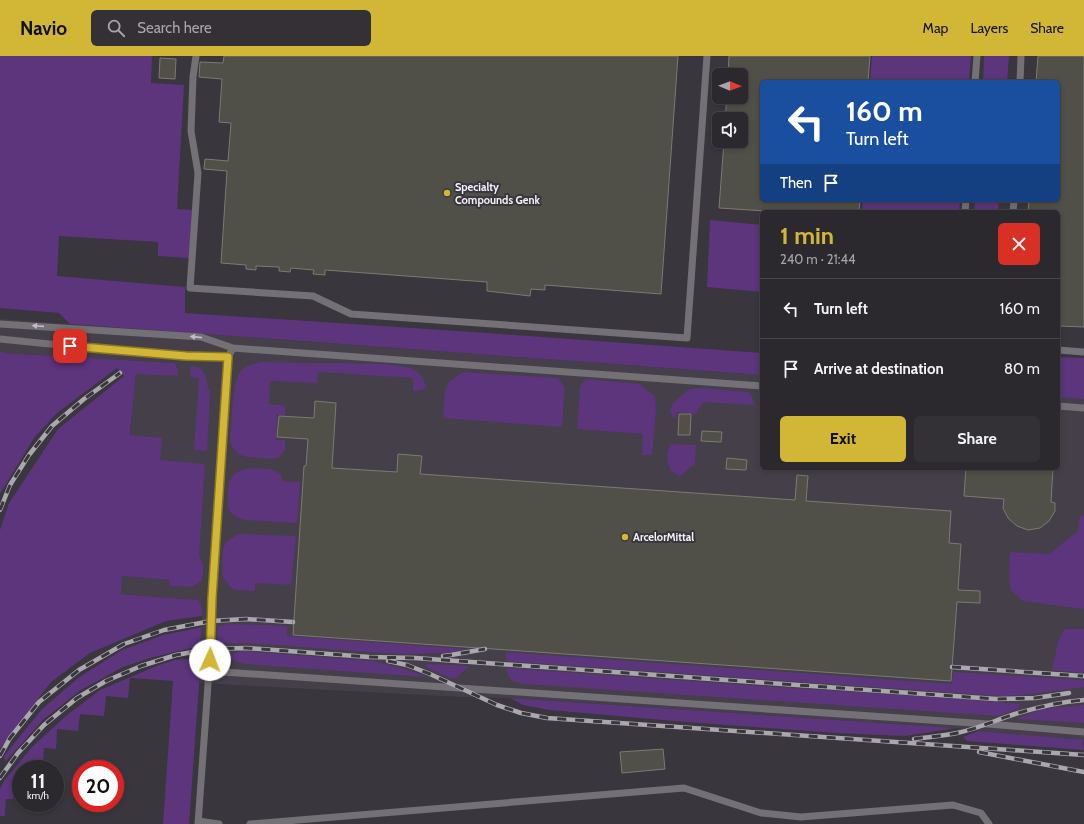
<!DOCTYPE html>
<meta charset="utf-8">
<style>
body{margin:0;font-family:Cabin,sans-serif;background:#333036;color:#f1f3f6;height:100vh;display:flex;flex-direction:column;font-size:15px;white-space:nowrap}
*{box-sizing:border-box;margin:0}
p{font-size:13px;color:#a6a6aa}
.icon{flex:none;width:22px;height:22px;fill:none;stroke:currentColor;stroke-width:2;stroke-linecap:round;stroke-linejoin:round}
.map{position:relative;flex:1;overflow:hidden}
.sheet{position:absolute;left:760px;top:154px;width:300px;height:260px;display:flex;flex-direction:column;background:#2b282e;border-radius:6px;box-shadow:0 2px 6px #0003,0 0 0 1px #47444a}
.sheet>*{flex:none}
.banner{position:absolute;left:760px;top:24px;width:300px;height:122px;border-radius:6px;box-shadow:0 2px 6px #0003,0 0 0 1px #47444a;background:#1a4fa0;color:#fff;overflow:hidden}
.needle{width:26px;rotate:91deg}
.fabs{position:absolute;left:712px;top:12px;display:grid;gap:8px}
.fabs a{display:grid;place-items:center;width:36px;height:36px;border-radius:6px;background:#2b282e;box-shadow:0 2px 6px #0003,0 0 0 1px #47444a;font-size:20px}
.speed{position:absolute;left:12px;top:704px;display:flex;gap:8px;font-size:20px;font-weight:700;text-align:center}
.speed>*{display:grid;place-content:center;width:52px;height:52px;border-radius:50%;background:#2b282e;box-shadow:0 2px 6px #0003,0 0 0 1px #47444a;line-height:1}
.speed small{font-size:10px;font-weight:400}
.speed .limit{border:6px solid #d22;background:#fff;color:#111}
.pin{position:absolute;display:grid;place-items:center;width:34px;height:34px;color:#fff;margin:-17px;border-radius:8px;box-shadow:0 2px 6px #0006}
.me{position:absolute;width:44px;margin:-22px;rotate:2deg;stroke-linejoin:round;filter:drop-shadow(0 0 3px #0008)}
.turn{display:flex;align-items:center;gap:14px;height:84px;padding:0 20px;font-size:18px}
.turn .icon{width:52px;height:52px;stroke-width:2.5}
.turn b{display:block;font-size:28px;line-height:34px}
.then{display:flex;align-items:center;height:38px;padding:0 20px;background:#0003;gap:8px;font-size:15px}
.round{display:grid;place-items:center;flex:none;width:42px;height:42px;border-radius:6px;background:#333036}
.headline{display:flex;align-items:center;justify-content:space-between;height:68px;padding:0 20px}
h1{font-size:24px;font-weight:700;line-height:30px;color:#d2b736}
.button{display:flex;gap:8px;margin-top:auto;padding:8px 20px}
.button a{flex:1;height:46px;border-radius:6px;background:#d2b736;color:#111;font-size:16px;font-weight:700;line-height:46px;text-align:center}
.button a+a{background:#333036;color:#f1f3f6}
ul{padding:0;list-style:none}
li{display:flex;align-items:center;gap:12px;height:60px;padding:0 20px;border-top:1px solid #47444a}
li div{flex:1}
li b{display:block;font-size:15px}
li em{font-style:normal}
header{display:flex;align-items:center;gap:24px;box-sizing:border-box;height:56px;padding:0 20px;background:#d2b736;color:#111}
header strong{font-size:19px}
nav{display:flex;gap:22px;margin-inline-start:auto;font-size:14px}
.search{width:280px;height:36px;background:#333036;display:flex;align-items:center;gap:10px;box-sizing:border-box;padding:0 14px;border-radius:6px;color:#a6a6aa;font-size:15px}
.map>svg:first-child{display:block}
.built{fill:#453f4a}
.green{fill:#5c357c}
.building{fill:#515048;stroke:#7c7a72}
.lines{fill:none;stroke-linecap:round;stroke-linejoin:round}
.lane{stroke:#737175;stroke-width:7}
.rail-casing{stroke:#aaa8ad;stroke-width:4.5}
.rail{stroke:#39363d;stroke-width:3;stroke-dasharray:9;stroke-linecap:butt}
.oneway{fill:#c0bec2}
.route-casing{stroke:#887723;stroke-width:10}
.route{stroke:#d2b736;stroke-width:7}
.poi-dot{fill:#d2b736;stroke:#39363d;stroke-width:1.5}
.labels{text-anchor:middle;stroke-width:4;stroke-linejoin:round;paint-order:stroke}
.poi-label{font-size:11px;font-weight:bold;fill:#f4f2f6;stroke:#39363d;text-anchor:start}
</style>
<header>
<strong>Navio</strong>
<div class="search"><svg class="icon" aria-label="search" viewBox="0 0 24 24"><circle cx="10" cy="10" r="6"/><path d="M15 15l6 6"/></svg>Search here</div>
<nav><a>Map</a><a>Layers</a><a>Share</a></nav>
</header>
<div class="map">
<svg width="1084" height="768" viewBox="0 0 1084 768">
<rect width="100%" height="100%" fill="#39363d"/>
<path class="built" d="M0 263 762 319V412H1058V330L1084 332V685L978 675 956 672 510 642 463 641 199 627 201 602 200 590 202 571V551L186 543 121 538 122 520 171 524 169 530 192 531 202 525 204 511 160 404 130 380 136 317 178 320V313L175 307 4 297 0 295Z"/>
<path class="green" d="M0 0H152L151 27 184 29 177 153 192 154 189 202 158 200V186L59 180 57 220 185 231V257L487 277 762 297V319L70 268 59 257 0 252Z
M872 0H971L969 26H870Z
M984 0H1009L1007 26H983Z
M863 144H960L959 156H862Z
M975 144H999L998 156H974Z
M710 164 762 169V236L707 231Z
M0 295 4 297 175 307 178 313V320L136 318 130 379 162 382 160 404 205 408 199 499 204 511 202 525 192 531 169 530 170 524 122 520 121 538 198 544 202 551V560L166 565 90 597 51 626 0 693V474L9 447 58 373 124 320 117 312 57 357 34 382 0 438Z
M1058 301 1084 302V343L1058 341Z
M262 306 385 308 410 312 419 317 427 330C423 335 419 335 413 335V322L318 316 317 327 270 325 269 348 285 350V359H277L276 384H285V394L278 402 272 403 247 401 238 398 231 389 230 382C232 366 232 329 240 316 244 310 255 307 262 306Z
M191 310C204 310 208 323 208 334H210L207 395 194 394 199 322 190 321Z
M463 316 558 322 565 332 562 371 443 362 445 335 449 326Z
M586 323 640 328 655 341 656 356 652 399H642L643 378 577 373 580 330Z
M701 332 748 336 752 341 754 349 704 346 697 355V358L677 356 676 362 673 361 670 355 673 347 690 333Z
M671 388 696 389 695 408 680 420C678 419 676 418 674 417 666 410 665 395 671 388Z
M253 412 270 413 281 418 282 425 300 426 297 467 245 464C241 463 235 461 231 457 227 452 228 446 228 439 228 420 234 414 253 412Z
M1080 459 1084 460V553L1023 545 1011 534 1009 524 1010 496 1049 498 1078 475Z
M238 478 296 480 291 529 255 527V535L235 534 230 531 222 519 223 492 227 485Z
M229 568 287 570V580L466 593 447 597 404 598 369 596 277 589 241 587 219 588 217 585 218 570Z
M202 571 200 590 150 602 123 611 81 634 44 663 5 706 4 700 42 653 78 622 122 594 163 579Z
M1065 573H1084V617L1052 614 1058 586Z
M242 595 373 605 411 615 427 621 245 608 234 605 226 599Z
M506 596 952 628 953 616 1084 624V631L1024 639 1000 640 506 605Z
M201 602 189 768H163L173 625 130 622 128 642 106 640 104 660 80 658 78 675 57 673 56 693 44 692 43 711H29V713H21V727H14L13 743H6L5 760H0V733L4 725 32 691 67 659 100 634 159 609 175 604Z
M427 608 469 610 456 622H450L426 611Z
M506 612 731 628 959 643 1020 648 1019 652 999 660 525 628C512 626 509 625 506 612Z
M510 642 956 672 905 680 836 677 686 666 549 654 523 649Z
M1084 649V667L1016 663 1043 653Z
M978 675 1083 684 1084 694 967 685 963 681Z"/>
<path class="building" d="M224 0H678L661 238 545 229V234L531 233 530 240 487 235V226L325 214V219L313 218 314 214 291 212 290 216 279 215V211L256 210V214L246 213V209L221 207 227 115 204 113 205 103 228 105 231 67 219 66 222 23 199 21 200 6 223 7Z
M729 0H870L868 26H762V144H860L859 156H781L719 152 724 85H741V63H725L727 41H741V19H728Z
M1038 0H1084V271L1058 270V156H1028L1029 144H1058V26H1036Z
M160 2 176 3 175 23 159 22Z
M315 345 336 347 332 412 397 416 398 398 422 400 420 418 795 444 797 419 808 420 806 445 951 455 949 487 961 488 958 534 980 535V547L957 546 951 625 293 579 304 410H306L308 383 277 381 279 360 314 362Z
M679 358H691L690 379H678Z
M702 375 722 376 721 386 701 385Z
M727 402 747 404 746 414 726 413Z
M966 412H1053L1051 446 1055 447V455L1049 465 1040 472 1028 474 1017 470 1008 462 1003 452 1004 443 964 440Z
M663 693 665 713 622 717 620 696Z"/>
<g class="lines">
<path class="lane" d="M196 0 193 21 191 75 198 117 190 232 313 240 351 258 687 282 707 0
M975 26 977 0
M1020 26 1021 0
M965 156 966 144
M1013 156 1014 144
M0 268 201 281 233 292
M0 283C76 291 152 298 228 301L233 292 762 330
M1058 294 1084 296
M1058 350 1084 352
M209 615 988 668 1084 676
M198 765 219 768
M198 768 209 615 211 565 228 301
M250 768 684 732 761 757 801 761 953 749 981 757 989 768"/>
<g class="rail-casing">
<path id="rail" d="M0 454 10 429 29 399 52 370 84 343 120 317
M443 600 451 599 485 593
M388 605 407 609 430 618 497 649 521 657 547 662 1084 699
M952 611 1083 620
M914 683C928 681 943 680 957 677 977 673 996 664 1015 658 1038 651 1060 646 1084 644
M979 696 1084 716
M0 700 10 682 39 646 79 614 124 588 164 574 211 565 246 563 293 566
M0 722 18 697 44 669 77 642 106 625 141 610 176 599 210 593 247 592 369 601 415 602 996 643 1035 642 1069 637"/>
</g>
<use href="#rail" class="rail"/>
</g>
<defs><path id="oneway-solid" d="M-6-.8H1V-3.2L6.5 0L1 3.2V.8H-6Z"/></defs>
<g class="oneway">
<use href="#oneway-solid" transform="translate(38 270) rotate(-176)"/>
<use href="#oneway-solid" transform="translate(196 281) rotate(-174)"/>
</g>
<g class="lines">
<g class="route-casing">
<path id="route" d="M70 290 186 300 228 301 212 542 210 604"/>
</g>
<use href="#route" class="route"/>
</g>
<g class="poi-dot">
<circle cx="447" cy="137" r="4"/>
<circle cx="625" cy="481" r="4"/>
</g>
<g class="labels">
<g class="poi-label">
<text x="455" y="135">Specialty<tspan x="455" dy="13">Compounds Genk</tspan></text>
<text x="633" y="485">ArcelorMittal</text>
</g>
</g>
</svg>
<div class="fabs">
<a><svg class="needle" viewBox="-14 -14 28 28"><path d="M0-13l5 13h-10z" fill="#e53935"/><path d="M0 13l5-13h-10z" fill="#a6a6aa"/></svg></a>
<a><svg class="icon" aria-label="sound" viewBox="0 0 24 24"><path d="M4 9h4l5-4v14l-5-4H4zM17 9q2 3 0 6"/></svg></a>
</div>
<div class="speed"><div>11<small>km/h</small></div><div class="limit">20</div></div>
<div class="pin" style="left:70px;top:290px;background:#d93025"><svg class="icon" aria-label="arrive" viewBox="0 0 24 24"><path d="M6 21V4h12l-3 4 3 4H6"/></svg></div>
<svg class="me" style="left:210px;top:604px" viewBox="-20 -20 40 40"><circle r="19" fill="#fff"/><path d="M0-13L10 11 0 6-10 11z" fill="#d2b736"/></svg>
<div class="banner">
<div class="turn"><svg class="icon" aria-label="left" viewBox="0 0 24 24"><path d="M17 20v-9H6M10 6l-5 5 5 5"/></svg><div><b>160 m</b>Turn left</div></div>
<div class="then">Then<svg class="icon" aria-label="arrive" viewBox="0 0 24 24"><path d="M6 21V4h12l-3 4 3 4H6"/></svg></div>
</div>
<section class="sheet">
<div class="headline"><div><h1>1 min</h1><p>240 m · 21:44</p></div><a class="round" style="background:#d93025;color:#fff"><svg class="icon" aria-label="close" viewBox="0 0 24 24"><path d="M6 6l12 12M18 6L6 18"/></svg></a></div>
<ul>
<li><svg class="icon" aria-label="left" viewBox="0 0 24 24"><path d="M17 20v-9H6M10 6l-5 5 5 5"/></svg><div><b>Turn left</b></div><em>160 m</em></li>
<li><svg class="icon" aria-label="arrive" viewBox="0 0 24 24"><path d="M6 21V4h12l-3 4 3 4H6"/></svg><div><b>Arrive at destination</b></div><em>80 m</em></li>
</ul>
<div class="button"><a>Exit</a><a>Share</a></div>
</section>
</div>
